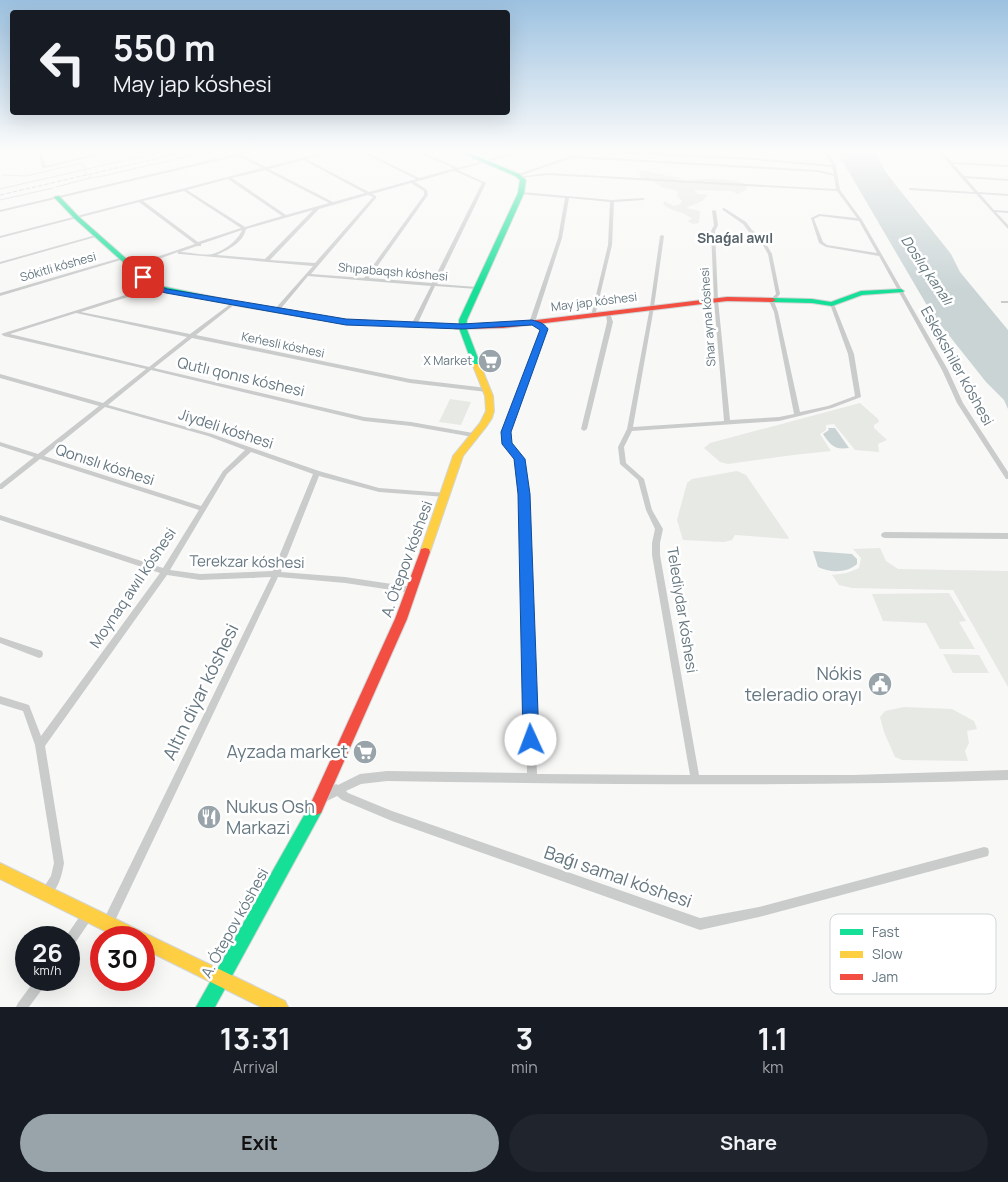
<!DOCTYPE html>
<meta charset="utf-8">
<style>
body{margin:0;font-family:Manrope,sans-serif;background:#20242c;color:#f1f3f6;height:100vh;display:flex;flex-direction:column;font-size:19px;white-space:nowrap}
*{box-sizing:border-box;margin:0}
p{font-size:16px;color:#9ea1a6}
.icon{flex:none;width:28px;height:28px;fill:none;stroke:currentColor;stroke-width:2;stroke-linecap:round;stroke-linejoin:round}
.map{position:relative;height:1007px;overflow:hidden}
.panel{display:flex;flex-direction:column;background:#171b24;flex:1}
.panel>*{flex:none}
.banner{position:absolute;left:10px;top:10px;width:500px;height:105px;border-radius:5px;box-shadow:0 5px 20px #0002;background:#171b24;color:#f1f3f6;overflow:hidden}
.speed{position:absolute;left:15px;top:926px;display:flex;gap:10px;font-size:25px;font-weight:700;text-align:center}
.speed>*{display:grid;place-content:center;width:65px;height:65px;border-radius:50%;background:#171b24;box-shadow:0 5px 20px #0002;line-height:1}
.speed small{font-size:12px;font-weight:400}
.speed .limit{border:8px solid #d22;background:#fff;color:#111}
.pin{position:absolute;display:grid;place-items:center;width:42px;height:42px;color:#fff;margin:-21px;border-radius:10px;box-shadow:0 2px 8px #0006}
.me{position:absolute;width:55px;margin:-28px;rotate:358deg;stroke-linejoin:round;filter:drop-shadow(0 0 4px #0008)}
.turn{display:flex;align-items:center;gap:18px;height:105px;padding:0 20px;font-size:22px}
.turn .icon{width:65px;height:65px;stroke-width:2.5}
.turn b{display:block;font-size:35px;line-height:42px}
.eta{display:flex;justify-content:space-evenly;align-items:center;height:85px;text-align:center}
.eta b{font-size:30px;font-weight:700;line-height:35px}
.primary-button{display:flex;gap:10px;margin-top:auto;padding:10px 20px}
.primary-button a{flex:1;height:58px;border-radius:30px;background:#98a4aa;color:#111;font-size:20px;font-weight:700;line-height:58px;text-align:center}
.primary-button a+a{background:#20242c;color:#f1f3f6}
.map>svg:first-child{display:block}
.green{fill:#e7e9e5}
.water{fill:#cad4d5}
.lines{fill:none;stroke-linecap:round;stroke-linejoin:round}
.stream{stroke:#cad4d5;stroke-width:1}
.fast-casing{stroke:#d3d5d5;stroke-width:2}
.slow-casing{stroke:#d3d5d5;stroke-width:2}
.jam-casing{stroke:#d3d5d5;stroke-width:2}
.street{fill:#cacccc;fill-rule:evenodd}
.fast{fill:#16e098;fill-rule:evenodd}
.slow{fill:#ffcf43;fill-rule:evenodd}
.jam{fill:#f24e42;fill-rule:evenodd}
.rail{stroke:#c0c2c2;stroke-width:1;stroke-dasharray:4.5 2;stroke-linecap:butt}
.route{fill:#1a73e8;stroke:#114b97}
.labels{text-anchor:middle;stroke-width:5;stroke-linejoin:round;paint-order:stroke}
.far-street-label{font-size:12px;fill:#657780;stroke:#fff}
.far-poi-label{font-size:12px;fill:#657780;stroke:#fff;text-anchor:end}
.far-neighbourhood-label{font-size:14px;font-weight:bold;fill:#57646b;stroke:#fff}
.far-water-label{font-size:14px;font-style:italic;fill:#60767a;stroke:#fff}
.street-label{font-size:15px;fill:#657780;stroke:#fff}
.near-poi-label{font-size:18px;fill:#657780;stroke:#fff;text-anchor:end}
.near-street-label{font-size:18px;fill:#657780;stroke:#fff}
.key{fill:#fff;stroke:#d1d6d9;stroke-width:1}
.key-label{font-size:14px;fill:#657780}
</style>
<div class="map">
<svg width="1008" height="1007" viewBox="0 0 1008 1007">
<rect width="100%" height="100%" fill="#f8f8f7"/>
<path class="green" d="M639 171C655 171 667 177 682 178L677 180C685 184 689 179 696 179 713 179 733 178 748 185L746 190 738 194 731 191 694 190 698 194 708 195 702 201 686 208 700 211 699 223 693 224 687 221 692 219C684 211 671 212 663 204L664 201 674 206 680 204 682 201 677 196 678 191 661 187 652 181 641 179Z
M450 399 471 402 461 425 439 422Z
M860 403 878 419 879 422 874 425V428L887 440 878 444 879 452 855 450 834 424 826 425V430L820 434 831 451 793 455 728 464 720 462 704 448 710 443Z
M737 471 746 475 789 538 788 539C770 538 753 536 735 535L732 540 724 542 683 540 677 520 687 483 692 479Z
M880 548 886 561 898 569 1008 571V687L953 590 852 588 839 585 832 575 847 573 859 568 861 558 853 549Z
M949 593 966 621 959 622 975 649H940L926 623 883 621 872 594Z
M943 654 979 655 989 673H953Z
M904 707 952 709 974 721 977 729 967 731 969 743 965 751 968 761 902 760 895 757 884 732 880 717 885 711Z"/>
<path class="water" d="M836 150H873L887 174 951 254 960 272 1008 330V409L1004 400 986 382 932 314Z
M828 428H835L849 448C835 450 831 446 823 434L829 430Z
M813 551 852 554 857 559V564C847 573 830 573 818 567Z"/>
<g class="lines">
<path class="stream" d="M3 175 26 176 82 163 87 175
M89 176 90 178 103 176 215 150
M56 187 90 178
M0 189 170 150
M0 200 53 188"/>
<g class="fast-casing">
<path id="fast" d="M455 150H461L519 174 526 180 524 193 467 320 466 327 481 366 477 368 473 366 459 328 346 324 233 305 152 288 74 218 54 197 59 196 78 216 156 285 233 301 346 320 459 325V320L518 193 520 180 515 176Z
M901 289 904 291 903 292 862 295 832 306 812 303 772 302 768 300 772 298 812 299 831 302 861 291Z
M316 801 321 803 323 808 321 813 215 1007H196L311 803Z"/>
</g>
<g class="slow-casing">
<path id="slow" d="M474 364H480L493 396 494 411 492 418 486 427 463 456 430 552 429 555H421L420 552 453 456 480 423 486 411 485 396 473 366Z
M0 863 285 1001 288 1007H261L144 949V938H119L0 879Z"/>
</g>
<g class="jam-casing">
<path id="jam" d="M727 297 772 298 776 300 772 302 727 301 503 328 456 329 452 327 456 325 503 324Z
M425 548 429 549 430 552 407 619 321 813 316 815 311 813 309 808 311 803 395 619 420 552 421 549Z"/>
</g>
<path class="street" d="M38 150H42L45 166 115 150H122L44 168 42 167Z
M253 150H259L241 155 266 167 334 150H340L306 159 369 192 416 179 357 150H362L419 178 452 169 453 168 413 150H418L458 168 522 150H528L458 170 486 183 437 284 477 287 479 288 477 289 435 286 417 325 414 327 411 325 431 286 308 276 278 312H276L274 311V310L313 266 180 254H178V252L134 268H130V266L195 244 139 202 0 238V236L262 168 238 156 0 212V210ZM303 160 365 193 333 202 269 169ZM265 170 329 203 286 215 232 178ZM454 171 482 183 432 283 369 278 428 195 427 190 415 182ZM228 179 282 216 245 227 187 190ZM411 183 424 191V195L364 278 311 274 376 198V196L372 194ZM184 191 241 228 198 242 143 201ZM368 195 373 197 315 263 270 260 319 209ZM313 210 265 259 217 255C229 249 243 243 246 229ZM242 230C238 241 222 252 212 254 204 256 189 252 180 252L197 246H201V244Z
M555 150C562 150 566 154 573 155 580 156 587 150 595 150L754 158 832 165 823 150H827L836 166 840 190 862 220 948 370 963 403 1008 472V479H1006L957 403 942 370 879 256 826 247 819 243 811 218 819 214 857 218 837 191 548 175 520 178 518 177 548 173 836 189 834 176 818 172 572 158 519 176 516 175 570 156ZM590 152 754 160 832 167 834 174 818 170 577 156ZM820 216 859 221 877 253 827 245 823 242 814 219Z
M937 150H941L952 162 1008 165V167L953 164 964 176 1008 179V181L966 178 978 192 1008 194V196L980 194 994 210 1008 211V213L996 212 1008 225V229L976 194 909 190V188H910L974 192Z
M955 150 1008 152V154L957 151Z
M521 192 612 200 643 198 645 199 643 200 614 202 612 245 595 316 593 317 591 316 608 245 610 202 569 198 562 238 535 322 542 324 547 329 509 432 510 444 523 459 527 494 537 774 690 775 652 555V543L655 529 646 510 638 480 620 464 618 447 627 429 650 307 660 236 662 235 664 236 654 307 633 427 724 421 714 300 711 231 714 225 712 211 714 210 716 211 718 225 715 231 718 300 730 420 779 417 794 414 774 312 769 301 776 294 768 254 761 242 758 238 749 232 743 224 723 210 722 209 724 208 746 222 752 230 760 236 765 242 772 254 780 294 774 301 778 312 800 412 828 406 855 396 848 354 830 304V303L834 304 854 354 861 397 832 408 779 421 632 431 624 447 626 463 644 479 652 510 663 529 660 543V555L699 775H853L1008 770V780C801 787 594 784 387 781L361 784 346 791 348 793 392 811 700 918 759 907 984 847 988 848 989 852 988 856 759 917 700 930 392 821 342 800 337 796 323 803 320 801 318 798 320 795 331 789 333 786 336 784 338 785 360 774 387 771 527 773 521 494 517 459 504 444 503 432 541 329 538 326 529 323 558 238 565 198 520 194 519 193Z
M96 235 99 236 0 264V262Z
M120 258 124 259 0 296V293Z
M154 286H156V288L81 312 190 334 233 302 235 303V304L196 335 410 379 487 388 490 390 487 392 410 383 192 338 154 368 364 417 411 422 473 433 476 435 473 437 411 426 364 421 151 370 108 405 212 434 319 471 379 488 446 493 449 495 446 497 379 492 319 476 281 572 345 577 412 587 415 588 416 590 415 592 412 593 345 583 278 577 112 927 108 929 104 927 102 923 104 919 271 577 200 580 167 575 45 746 64 863C62 875 58 893 45 898L41 897 40 893 51 876 54 863 35 745 23 711 0 704V696L29 705 41 736 160 573 0 520V515L163 568 199 510 40 459 2 489H0V484L34 457 0 446V442L38 454 99 406 0 378V374L103 403 146 369 4 336 1 334ZM76 313 187 337 149 367 10 334ZM105 407 208 436 245 450 223 471 201 506 44 456ZM251 452 313 474 273 571 200 574 170 570 227 474Z
M1001 301H1008V303H1001Z
M606 313H610L613 322 587 429 584 431 581 429 607 322 606 314Z
M885 532 1008 533V539L885 538 882 537 881 535 882 533Z
M0 637 42 651 43 654 42 657 39 658 0 643Z
M88 909 92 910 93 914 92 918 73 946 69 948V938H65L84 910Z
M35 980H48L46 984 29 1007H16L18 1003Z"/>
<use href="#fast" class="fast"/>
<use href="#slow" class="slow"/>
<use href="#jam" class="jam"/>
<path class="rail" d="M0 195 194 150"/>
</g>
<linearGradient id="sky" x2="0" y2="1"><stop stop-color="#9cc1e0"/><stop offset="0.52" stop-color="#fcfcfb"/><stop offset="1" stop-color="#fcfcfb" stop-opacity="0"/></linearGradient>
<rect width="1008" height="291" fill="url(#sky)"/>
<path class="route" d="M140 275H146L157 285 167 289 346 319 462 324 532 320C539 322 544 323 548 329L511 432 512 443 525 459 530 494 539 740 536 745 531 747 526 745 523 740 518 494 514 459 502 444 501 432 540 330 532 325 462 329 346 325 166 293 151 289 140 278Z"/>
<defs>
<g id="supermarket-disc" transform="scale(1.25)"><circle r="9.5" fill="#98a4aa" stroke="#fff"/><path d="M-6-5.5h2.5l.6 2H6L4.5 2H-2.5L-4.4-4H-6ZM-1.5 3.2a1.3 1.3 0 1 0 .1 0ZM3 3.2a1.3 1.3 0 1 0 .1 0Z" fill="#fff"/></g>
<g id="civic-disc" transform="scale(1.25)"><circle r="9.5" fill="#98a4aa" stroke="#fff"/><path d="M-.6-6.5H3V-4.5H.6V-3L4-1V1h2V6H-6V1h2V-1L-.6-3ZM-1.2 2.5V6h2.4V2.5Z" fill="#fff"/></g>
<g id="restaurant-disc" transform="scale(1.25)"><circle r="9.5" fill="#98a4aa" stroke="#fff"/><path d="M-5-6h1v4h1v-4h1v4h1v-4h1v5L-1.5 .5V6h-2V.5L-5-1ZM5-6V6H3V1.5H1.5Q1.5-4 5-6Z" fill="#fff"/></g>
</defs>
<g fill-rule="evenodd">
<use href="#supermarket-disc" x="490" y="361"/>
<use href="#civic-disc" x="880" y="684"/>
<use href="#supermarket-disc" x="365" y="752"/>
<use href="#restaurant-disc" x="209" y="817"/>
</g>
<g class="labels">
<g class="far-street-label">
<text transform="translate(58 267) rotate(-16)" y="4">Sókitli kóshesi</text>
<text transform="translate(393 272) rotate(5)" y="4">Shıpabaqsh kóshesi</text>
<text transform="translate(594 302) rotate(-7)" y="4">May jap kóshesi</text>
<text transform="translate(708 317) rotate(-94)" y="4">Shar ayna kóshesi</text>
<text transform="translate(283 345) rotate(12)" y="4">Keńesli kóshesi</text>
</g>
<g class="far-poi-label">
<text x="472" y="365">X Market</text>
</g>
<g class="far-neighbourhood-label">
<text x="735" y="243">Shaǵal awıl</text>
</g>
<g class="far-water-label">
<text transform="translate(927 270) rotate(56)" y="5">Doslıq kanalı</text>
</g>
<g class="street-label">
<text transform="translate(957 366) rotate(61)" y="5">Eskekshiler kóshesi</text>
<text transform="translate(241 377) rotate(13)" y="5">Qutlı qonıs kóshesi</text>
<text transform="translate(226 429) rotate(18)" y="5">Jiydeli kóshesi</text>
<text transform="translate(105 465) rotate(18)" y="5">Qonıslı kóshesi</text>
<text transform="translate(407 559) rotate(-70)" y="5">A. Ótepov kóshesi</text>
<text transform="translate(247 562) rotate(1)" y="5">Terekzar kóshesi</text>
<text transform="translate(133 588) rotate(-56)" y="5">Moynaq awıl kóshesi</text>
<text transform="translate(682 610) rotate(81)" y="5">Telediydar kóshesi</text>
<text transform="translate(235 923) rotate(-61)" y="5">A. Ótepov kóshesi</text>
</g>
<g class="near-poi-label">
<text x="862" y="680">Nókis<tspan x="862" dy="21">teleradio orayı</tspan></text>
<text x="348" y="758">Ayzada market</text>
<text x="226" y="813" text-anchor="start">Nukus Osh<tspan x="226" dy="21">Markazi</tspan></text>
</g>
<g class="near-street-label">
<text transform="translate(201 692) rotate(-64)" y="6">Altın diyar kóshesi</text>
<text transform="translate(618 877) rotate(19)" y="6">Baǵı samal kóshesi</text>
</g>
</g>
<rect x="830" y="914" width="166" height="80" rx="8" class="key"/>
<rect x="840" y="929" width="23" height="6" fill="#16e098"/>
<rect x="840" y="951" width="23" height="7" fill="#ffcf43"/>
<rect x="840" y="974" width="23" height="6" fill="#f24e42"/>
<g class="key-label">
<text x="872" y="937">Fast</text>
<text x="872" y="959">Slow</text>
<text x="872" y="982">Jam</text>
</g>
</svg>
<div class="speed"><div>26<small>km/h</small></div><div class="limit">30</div></div>
<div class="pin" style="left:143px;top:277px;background:#d93025"><svg class="icon" aria-label="arrive" viewBox="0 0 24 24"><path d="M6 21V4h12l-3 4 3 4H6"/></svg></div>
<svg class="me" style="left:531px;top:740px" viewBox="-20 -20 40 40"><circle r="19" fill="#fff"/><path d="M0-13L10 11 0 6-10 11z" fill="#1a73e8"/></svg>
<div class="banner">
<div class="turn"><svg class="icon" aria-label="left" viewBox="0 0 24 24"><path d="M17 20v-9H6M10 6l-5 5 5 5"/></svg><div><b>550 m</b>May jap kóshesi</div></div>
</div>
</div>
<section class="panel">
<div class="eta">
<div><b>13:31</b><p>Arrival</p></div>
<div><b>3</b><p>min</p></div>
<div><b>1.1</b><p>km</p></div>
</div>
<div class="primary-button"><a>Exit</a><a>Share</a></div>
</section>
